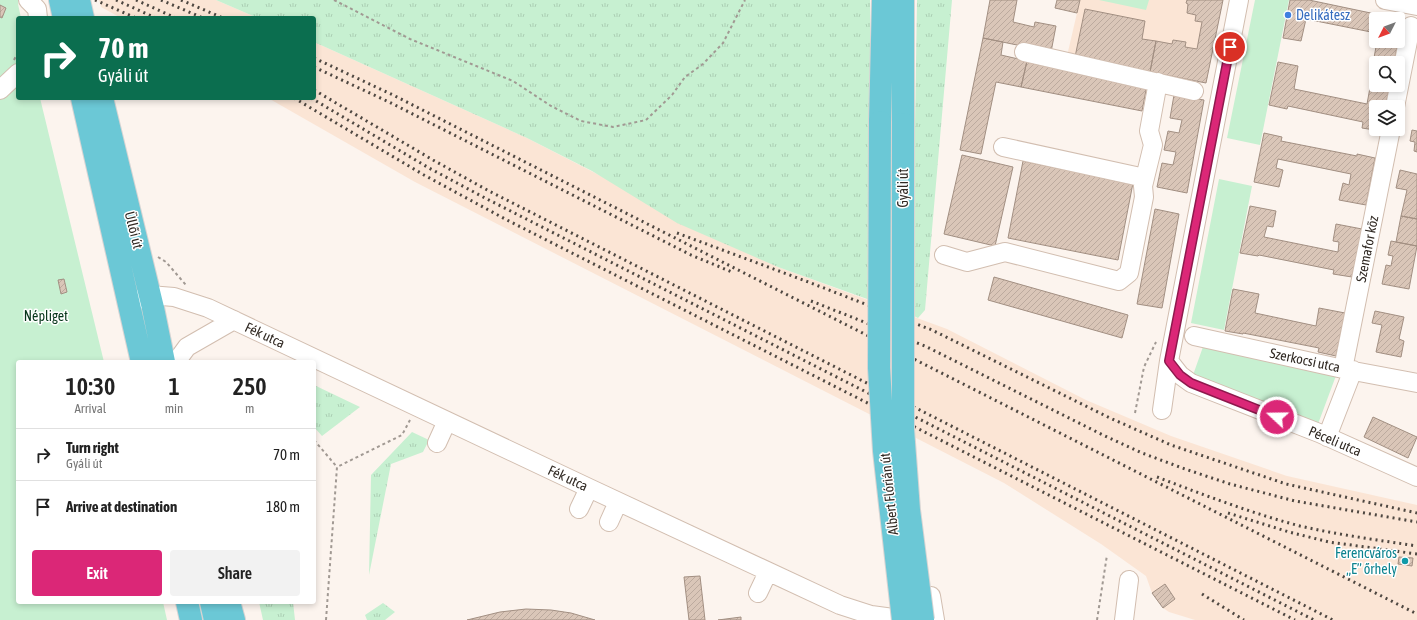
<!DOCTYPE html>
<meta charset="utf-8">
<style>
body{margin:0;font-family:"Asap Condensed",sans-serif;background:#f2f2f2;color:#222;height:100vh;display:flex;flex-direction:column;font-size:15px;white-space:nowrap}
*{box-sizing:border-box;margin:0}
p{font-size:13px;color:#767676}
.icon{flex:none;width:22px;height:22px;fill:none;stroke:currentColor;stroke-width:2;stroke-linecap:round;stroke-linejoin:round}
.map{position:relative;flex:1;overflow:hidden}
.details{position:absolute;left:16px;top:360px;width:300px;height:244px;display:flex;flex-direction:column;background:#fff;border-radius:4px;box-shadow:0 2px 6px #0003}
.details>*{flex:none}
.top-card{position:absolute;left:16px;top:16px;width:300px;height:84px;border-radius:4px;box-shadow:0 2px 6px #0003;background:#0b6e4f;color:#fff;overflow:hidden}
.needle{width:26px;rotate:228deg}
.buttons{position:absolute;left:1369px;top:12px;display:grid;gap:8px}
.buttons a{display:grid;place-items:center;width:36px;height:36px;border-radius:4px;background:#fff;box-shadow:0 2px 6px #0003;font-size:20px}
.pin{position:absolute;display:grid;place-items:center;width:34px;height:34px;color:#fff;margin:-17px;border:2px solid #fff;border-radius:50%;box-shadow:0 1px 4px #0007}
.me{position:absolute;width:44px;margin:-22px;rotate:291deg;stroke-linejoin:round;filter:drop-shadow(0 0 3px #0008)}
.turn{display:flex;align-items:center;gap:14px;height:84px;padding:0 16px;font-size:18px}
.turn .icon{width:52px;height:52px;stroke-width:2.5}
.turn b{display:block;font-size:28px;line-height:34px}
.eta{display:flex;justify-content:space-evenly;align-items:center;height:68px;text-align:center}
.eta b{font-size:24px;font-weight:600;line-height:28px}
.action{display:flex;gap:8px;margin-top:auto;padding:8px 16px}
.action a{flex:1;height:46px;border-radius:4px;background:#db2777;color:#fff;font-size:16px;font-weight:600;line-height:46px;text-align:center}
.action a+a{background:#f2f2f2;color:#222}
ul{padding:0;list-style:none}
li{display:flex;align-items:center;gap:12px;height:52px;padding:0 16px;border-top:1px solid #e0e0e0}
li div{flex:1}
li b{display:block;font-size:15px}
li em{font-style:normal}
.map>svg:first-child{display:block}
.built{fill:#fbe5d5}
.grass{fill:url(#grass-tufts)}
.green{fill:#c7f0d1}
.building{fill:url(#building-hatch);stroke:#a28f82}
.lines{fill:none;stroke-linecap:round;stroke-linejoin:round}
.minor-casing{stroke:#d2beb0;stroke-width:20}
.major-casing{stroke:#d6d4d3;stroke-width:24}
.path{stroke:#a19993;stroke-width:2;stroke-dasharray:3 3;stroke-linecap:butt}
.minor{stroke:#fff;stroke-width:18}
.major{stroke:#6bc8d6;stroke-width:22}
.rail{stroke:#4e4741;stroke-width:3;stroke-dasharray:2 4;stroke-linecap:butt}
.major-bridge-casing{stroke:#d6d4d3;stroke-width:24;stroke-linecap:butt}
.major-bridge{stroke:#6bc8d6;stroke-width:22}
.route-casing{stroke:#8e194d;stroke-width:10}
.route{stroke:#db2777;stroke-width:7}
.shop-dot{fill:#3f7fe0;stroke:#fff;stroke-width:1.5}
.culture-dot{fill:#0f9aa8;stroke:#fff;stroke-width:1.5}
.labels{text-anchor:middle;stroke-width:3;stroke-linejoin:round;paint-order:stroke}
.shop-label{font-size:14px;fill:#366cbe;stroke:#fff;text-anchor:start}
.street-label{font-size:14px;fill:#312a24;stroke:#fff}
.park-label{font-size:14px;fill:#06361a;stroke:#fff}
.culture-label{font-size:14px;fill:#0d838f;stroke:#fff;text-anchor:end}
</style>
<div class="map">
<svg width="1417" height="620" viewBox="0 0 1417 620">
<defs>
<pattern id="grass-tufts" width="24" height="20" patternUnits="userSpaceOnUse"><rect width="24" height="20" fill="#c7f0d1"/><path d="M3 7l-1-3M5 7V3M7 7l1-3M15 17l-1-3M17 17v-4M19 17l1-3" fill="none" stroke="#abceb3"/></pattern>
<pattern id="building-hatch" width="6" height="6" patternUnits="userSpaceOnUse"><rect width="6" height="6" fill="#dac6b8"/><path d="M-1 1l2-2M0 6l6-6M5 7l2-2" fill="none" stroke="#bcaa9e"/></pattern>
</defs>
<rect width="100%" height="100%" fill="#fcf4ee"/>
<path class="built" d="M99 0H216L258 18H121L101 7Z
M1080 0H1223L1206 83 1067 56Z
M314 42 527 138 778 267 947 329 1086 400 1171 436 1287 476 1417 505V620H1195L1169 612 1163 608 1175 599 1165 584 1152 593 1146 576 1101 544 1004 483 415 182 268 98H314Z"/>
<path class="grass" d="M216 0H870V300L778 267 677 223 592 171 527 138 314 42V18H258Z
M917 0H952L925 310 918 318 912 315Z
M314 385 360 407 322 436 314 427Z
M412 432 429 440 423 452 391 464 369 575 371 475Z
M259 602H293L295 620H263Z
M383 603 395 612 385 620H367L365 615Z"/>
<path class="green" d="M0 0H19L18 4 21 18H18V98H40L104 362H18V602H163L167 620H0Z
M1099 0H1149L1146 10Z
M1255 0H1289L1260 145 1227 138Z
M1219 179 1252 186 1224 330 1191 323Z
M1204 344 1337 373 1318 424 1193 375Z"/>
<path class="building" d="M990 0H1017L1013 22 1034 27 1035 22 1056 26 1051 52 983 38Z
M1057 0H1080L1077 13 1055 8Z
M1187 0H1223L1206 83 1150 72 1156 41 1172 44 1173 40 1186 42 1185 47 1197 49 1202 22 1195 21 1196 15 1187 13 1188 4 1186 3Z
M1290 0H1309L1385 16V14L1403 18 1394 62 1374 58 1377 41H1398V19H1376V33L1306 19 1301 41 1283 38Z
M0 5 6 8 2 18 0 17Z
M1085 9 1145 21 1142 39 1156 41 1150 72 1075 57Z
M983 38 1003 42 1001 55 1027 61 1021 87 996 82 981 154 960 150Z
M1027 61 1147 85 1142 111 1021 87Z
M1278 62 1298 66 1294 89 1367 104 1371 82 1376 83V85L1390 86 1385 107H1376V129H1381V131L1362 128 1363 122 1288 106 1287 109 1269 105Z
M1174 95 1204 100 1187 193 1157 187 1162 163 1173 165 1176 152 1164 150 1168 131 1179 133 1182 120 1170 118Z
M1412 130 1417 131V152L1414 151 1415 142 1410 141Z
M1264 133 1282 137 1281 141 1357 156V154L1375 158 1366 205 1339 200 1343 183 1349 185 1351 174 1278 159 1276 168 1283 170 1279 187 1254 182Z
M962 155 1013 167 995 246 944 234Z
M1023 161 1133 183 1118 260 1008 238Z
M1400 170 1417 174V219L1401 216 1407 190 1396 188Z
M1250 206 1276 211 1273 227 1267 226 1264 237 1338 252 1339 242 1333 241 1336 224 1362 229 1352 277 1333 274 1334 270 1259 255 1258 256 1240 253Z
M1155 209 1179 214 1162 308 1137 304Z
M1401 216 1417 219V246L1396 242Z
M1391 241 1417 246 1409 289 1382 284 1386 265 1391 266 1393 256 1388 255Z
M994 277 1128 315 1122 338 988 300Z
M64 279 67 292 61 294 58 280Z
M1233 289 1259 294 1255 313 1316 326 1319 308 1345 313 1336 356 1318 352 1319 348 1243 333V334L1225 331Z
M1375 311 1404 317 1399 339 1404 341 1401 357 1376 352 1382 325 1372 323Z
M1373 417 1417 437 1408 458 1364 437Z
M1399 557 1413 558 1412 566 1398 564Z
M700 576 705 620H689L684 577Z
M1165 584 1175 599 1163 608 1152 593Z
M526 609 551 610 571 613 595 620H467L500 612Z
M741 617V620H718Z"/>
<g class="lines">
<g class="minor-casing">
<path id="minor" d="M28 0 37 9 38 18
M1385 0 1417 6
M1024 52 1194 91
M0 90 18 73
M1395 107 1411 26
M1003 147 1145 178
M944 255 967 262 1005 252 1119 281 1129 273 1144 197 1143 186 1153 145 1149 131 1158 82
M138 300 149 295 174 297 208 308 589 488 840 605 871 615 908 620
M1194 336 1343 369 1417 383
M1169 361 1180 375 1191 383 1319 433 1417 477
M176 362 187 347 234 320
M1343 369 1391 129
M1162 410 1169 361 1239 0
M1327 437 1353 370
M437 443 447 421
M579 509 589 488
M609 522 618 502
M758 593 768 572
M931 596 935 620
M1124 620 1129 580"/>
</g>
<g class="major-casing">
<path id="major" d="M60 0 64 18
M79 0 83 18
M82 98 142 362
M102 98 153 308 164 362
M880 122 883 0
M903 124V0
M187 602 191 620
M211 602 215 620
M229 602 234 620"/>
</g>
<path class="path" d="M334 0 410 39 513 81 551 106 581 121 613 127 646 120 672 95 685 77 703 64 723 43 745 0
M14 60 18 52
M158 257 166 262 186 285
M1135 413 1144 367 1156 342
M314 440 337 467
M326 620 337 467 402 435 410 420
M1097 620 1107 555"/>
<use href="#minor" class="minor"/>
<use href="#major" class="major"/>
<path class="rail" d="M95 0 136 18
M116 0 156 18
M136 0 176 18
M161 0 203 18
M181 0 223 18
M314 58 393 95 1417 614
M314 67 389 102 691 255 732 272
M314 90 433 160 489 191 1333 620
M294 98 424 175 507 220 1295 620
M311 98 429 168 485 198 1314 620
M677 233 811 283 932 330 1110 418 1171 445 1286 484 1417 513
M811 301 925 346 1103 435 1142 453 1185 469 1230 484 1295 501 1417 522
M1157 477C1204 495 1251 513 1300 526 1339 535 1378 540 1417 546
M1228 513 1289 532 1329 542 1417 554
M1202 594 1244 620"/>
<g class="major-bridge-casing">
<path id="major-bridge" d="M880 122 879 368 884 451 903 620
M903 124V429L909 510 923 620"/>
</g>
<use href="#major-bridge" class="major-bridge"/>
</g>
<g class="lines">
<g class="route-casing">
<path id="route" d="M1230 47 1169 361 1180 375 1191 383 1277 417"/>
</g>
<use href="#route" class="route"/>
</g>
<circle class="shop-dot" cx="1288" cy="15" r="4"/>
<circle class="culture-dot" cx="1405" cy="561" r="4"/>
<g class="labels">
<g class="shop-label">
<text x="1296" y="20">Delikátesz</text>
</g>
<g class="street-label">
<text transform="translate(903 188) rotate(-90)" y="5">Gyáli út</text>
<text transform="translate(134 230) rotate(76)" y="5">Üllői út</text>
<text transform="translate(1367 249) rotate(-79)" y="5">Szemafor köz</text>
<text transform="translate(265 335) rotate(25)" y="5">Fék utca</text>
<text transform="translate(1305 360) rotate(12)" y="5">Szerkocsi utca</text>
<text transform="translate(1335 441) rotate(23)" y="5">Péceli utca</text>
<text transform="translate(568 478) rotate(25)" y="5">Fék utca</text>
<text transform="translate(889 494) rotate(-96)" y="5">Albert Flórián út</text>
</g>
<g class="park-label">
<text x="46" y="321">Népliget</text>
</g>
<g class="culture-label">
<text x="1397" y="558">Ferencváros<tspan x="1397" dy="16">„E” őrhely</tspan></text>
</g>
</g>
</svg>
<div class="buttons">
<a><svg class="needle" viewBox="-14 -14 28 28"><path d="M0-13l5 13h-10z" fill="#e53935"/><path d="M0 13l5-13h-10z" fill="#767676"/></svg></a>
<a><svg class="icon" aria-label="search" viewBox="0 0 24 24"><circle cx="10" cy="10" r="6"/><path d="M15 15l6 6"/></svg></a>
<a><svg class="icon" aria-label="layers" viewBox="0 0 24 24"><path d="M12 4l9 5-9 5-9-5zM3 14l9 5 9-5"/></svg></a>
</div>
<div class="pin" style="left:1230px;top:47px;background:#d93025"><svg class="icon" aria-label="arrive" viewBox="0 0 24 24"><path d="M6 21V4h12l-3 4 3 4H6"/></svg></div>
<svg class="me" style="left:1277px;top:417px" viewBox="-20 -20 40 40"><circle r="17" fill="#db2777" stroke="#fff" stroke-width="3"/><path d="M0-11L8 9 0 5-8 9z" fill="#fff"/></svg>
<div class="top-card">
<div class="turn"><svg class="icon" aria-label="right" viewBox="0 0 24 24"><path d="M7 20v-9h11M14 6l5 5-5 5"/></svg><div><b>70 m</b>Gyáli út</div></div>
</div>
<section class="details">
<div class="eta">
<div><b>10:30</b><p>Arrival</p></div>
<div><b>1</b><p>min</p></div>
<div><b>250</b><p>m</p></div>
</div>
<ul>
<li><svg class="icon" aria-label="right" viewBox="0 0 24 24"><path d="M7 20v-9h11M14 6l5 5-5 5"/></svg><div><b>Turn right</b><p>Gyáli út</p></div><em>70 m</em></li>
<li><svg class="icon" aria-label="arrive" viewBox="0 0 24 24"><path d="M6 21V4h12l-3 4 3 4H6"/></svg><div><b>Arrive at destination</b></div><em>180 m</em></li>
</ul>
<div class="action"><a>Exit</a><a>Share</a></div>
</section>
</div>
